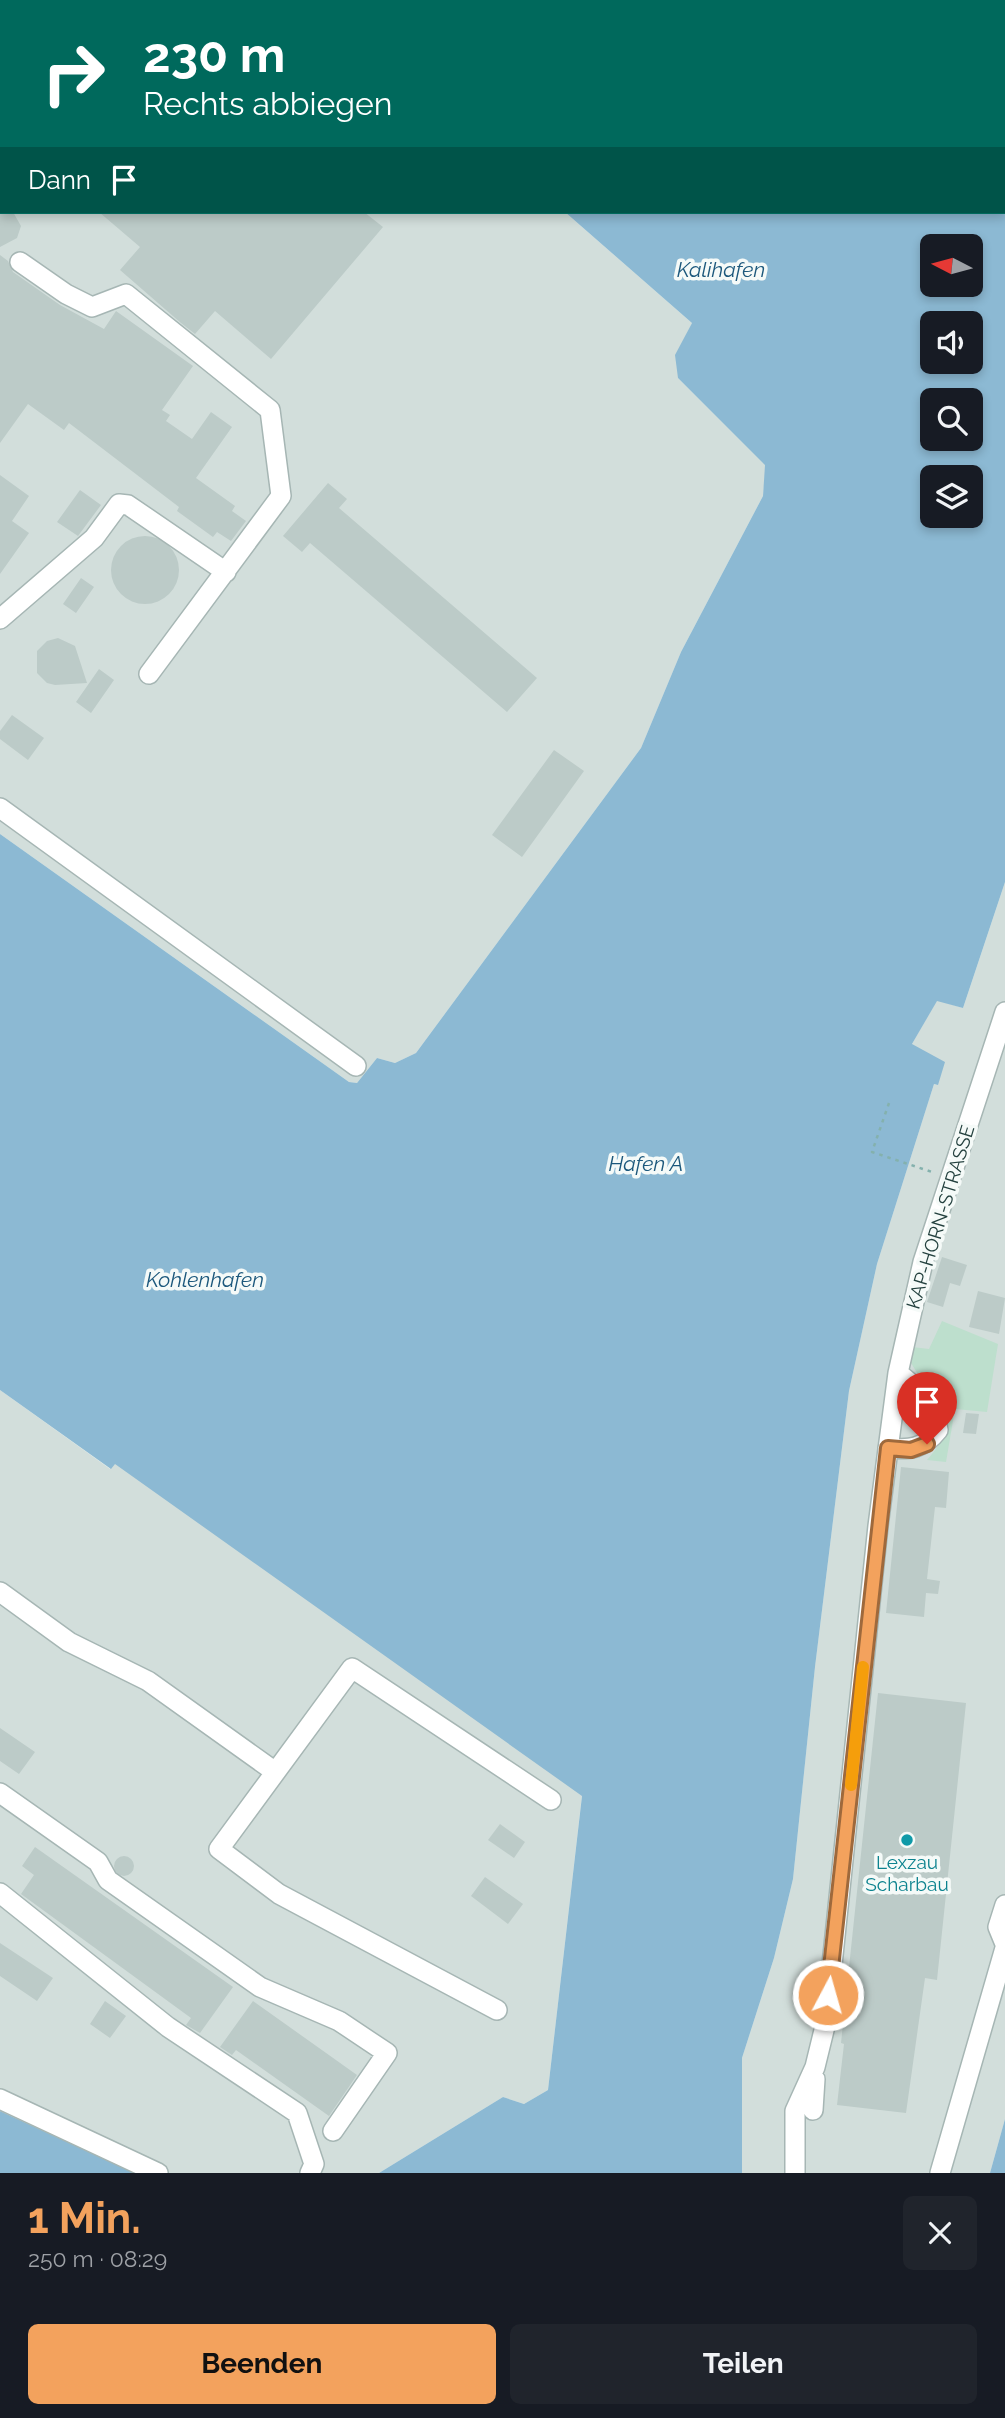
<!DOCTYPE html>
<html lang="de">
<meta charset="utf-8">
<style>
body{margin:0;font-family:Raleway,sans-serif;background:#20242c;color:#f1f3f6;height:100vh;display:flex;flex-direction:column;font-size:26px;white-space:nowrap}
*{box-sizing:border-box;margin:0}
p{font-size:23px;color:#9ea1a6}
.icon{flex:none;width:38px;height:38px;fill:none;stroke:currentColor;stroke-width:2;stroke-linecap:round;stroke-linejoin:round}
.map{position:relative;height:2173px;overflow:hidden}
.drawer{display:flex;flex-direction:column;background:#171b24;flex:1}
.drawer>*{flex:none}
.top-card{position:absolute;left:0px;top:0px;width:1006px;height:214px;box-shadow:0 4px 10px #0003;background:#00695c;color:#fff;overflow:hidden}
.needle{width:46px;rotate:276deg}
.fabs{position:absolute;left:920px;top:234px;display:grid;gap:14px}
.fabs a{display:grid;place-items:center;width:63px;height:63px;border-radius:10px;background:#171b24;box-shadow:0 4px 10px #0003;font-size:35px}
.pin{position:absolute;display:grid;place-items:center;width:60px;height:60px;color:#fff;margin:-72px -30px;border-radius:50% 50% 50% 0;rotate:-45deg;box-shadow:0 0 7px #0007}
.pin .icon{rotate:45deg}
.me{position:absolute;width:77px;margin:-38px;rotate:6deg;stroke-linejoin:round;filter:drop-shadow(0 0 5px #0008)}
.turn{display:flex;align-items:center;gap:24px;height:147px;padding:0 28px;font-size:32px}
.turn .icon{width:91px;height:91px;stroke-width:2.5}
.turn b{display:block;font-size:49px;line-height:60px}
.then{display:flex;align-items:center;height:66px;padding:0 28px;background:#0003;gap:14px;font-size:26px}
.round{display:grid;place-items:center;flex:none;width:74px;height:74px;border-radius:10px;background:#20242c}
.headline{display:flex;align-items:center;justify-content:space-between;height:119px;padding:0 28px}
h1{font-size:42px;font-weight:700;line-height:52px;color:#f3a25d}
.button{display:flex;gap:14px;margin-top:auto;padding:14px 28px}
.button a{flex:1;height:80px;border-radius:10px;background:#f3a25d;color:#111;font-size:28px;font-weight:700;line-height:80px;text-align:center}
.button a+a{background:#20242c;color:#f1f3f6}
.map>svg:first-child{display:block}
.built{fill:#d2dedb}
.green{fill:#bddfcd}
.water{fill:#8cb9d3;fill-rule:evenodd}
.building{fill:#bccbc8}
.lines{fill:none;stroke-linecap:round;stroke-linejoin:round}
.minor-casing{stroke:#a6b6b4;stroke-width:22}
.path{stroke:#84b1ad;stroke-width:2.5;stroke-dasharray:3.5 5;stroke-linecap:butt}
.minor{stroke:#fff;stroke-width:19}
.route-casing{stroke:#9e693c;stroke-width:18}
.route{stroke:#f3a25d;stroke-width:12}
.slow{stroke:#f59e0b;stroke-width:12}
.culture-dot{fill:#0f9aa8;stroke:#f5faf8;stroke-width:2.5}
.labels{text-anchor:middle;stroke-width:7;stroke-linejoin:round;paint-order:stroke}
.street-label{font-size:19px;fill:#23403e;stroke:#f5faf8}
.culture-label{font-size:19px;fill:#0d838f;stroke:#f5faf8}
.water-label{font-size:21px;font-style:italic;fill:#1c587c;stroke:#f5faf8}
</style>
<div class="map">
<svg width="1005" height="2173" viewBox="0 0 1005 2173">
<rect width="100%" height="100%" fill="#e4eeeb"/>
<path class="built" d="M0 0 320 2H2V212H565L692 323 687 333 678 378 766 465 763 496 681 652 641 748 416 1053 395 1063 377 1058 357 1083 349 1082 0 834Z
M1005 882V2119L990 2173H742V2058L774 1958 793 1879 815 1667 849 1391 877 1264 934 1084 937 1085 912 1044 937 1000 963 1008Z
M0 1390 110 1469 115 1463 582 1795 548 2090 524 2104 503 2097 379 2173H135L0 2111Z"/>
<path class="green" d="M942 1321 998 1344 987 1412 955 1409 946 1462 927 1460C968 1416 932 1401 910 1361L912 1347 929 1349Z"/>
<path class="water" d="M318 0H759L761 2H320Z
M854 0H1005V882L963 1008 937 1001 912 1044 945 1062 938 1085 934 1084 877 1264 849 1391 815 1667 793 1879 774 1958 742 2058V2173H379L503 2097 524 2104 548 2090 582 1796 115 1464 111 1469 0 1390V834L349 1082 357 1083 377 1058 395 1063 416 1053 641 748 681 652 763 496 765 465 678 378 675 355 692 323 565 212H1004V2H851ZM933 247H971V285H933ZM933 324H971V362H933ZM933 401H971V439H933ZM933 478H971V516H933Z
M0 2111 135 2173H0Z
M1005 2119V2173H990Z"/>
<path class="building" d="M0 212H13L21 226 17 238 0 247Z
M99 212H364L383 227 271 359 215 311 195 334 181 323 120 270 140 247Z
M0 255 8 261 13 272 60 305 104 329 116 311 193 366 162 410 170 415 166 421 192 439 211 412 232 427 196 478 235 506 232 511 246 521 231 541 217 532 213 537 177 511 179 507 69 423 64 430 28 404 0 443Z
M0 475 29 496 12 521 29 533 0 574Z
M328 483 347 499 339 508 537 678 507 712 310 543 302 552 283 536Z
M80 490 101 505 78 536 57 522Z
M111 570a34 34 0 1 1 68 0a34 34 0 1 1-68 0Z
M81 578 94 587 76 613 63 604Z
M58 638 75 646 87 683 55 685 47 683 37 673V651L47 641Z
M99 669 114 680 91 713 76 702Z
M12 715 44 738 28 760 0 739V731Z
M554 750 584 771 522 857 492 835Z
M942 1257 967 1265 960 1286 950 1283 943 1307 927 1302Z
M978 1291 1005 1298 999 1334 969 1327Z
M966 1413 979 1414 976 1434 963 1433Z
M901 1467 949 1472 946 1508 935 1507 927 1579 940 1581 938 1594 926 1593 924 1617 886 1613Z
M878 1693 966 1703 937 1980 925 1978 906 2113 837 2105 844 2044 841 2043Z
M0 1728 35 1752 19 1774 0 1761Z
M500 1824 525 1842 514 1858 488 1840Z
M35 1847 233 1987 200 2033 186 2025 191 2018 21 1894 34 1875 22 1866Z
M114 1866a10 10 0 1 1 20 0a10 10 0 1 1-20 0Z
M485 1877 523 1904 508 1924 471 1896Z
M0 1943 53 1978 37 2001 0 1976Z
M105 2001 126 2016 110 2038 90 2024Z
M253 2001 357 2075 329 2116 236 2050 232 2055 220 2047Z"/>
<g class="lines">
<g class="minor-casing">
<path id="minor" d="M224 0 226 2
M20 262 66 294 92 307 126 294 270 410 281 496 149 674
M0 619 94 538 119 504 128 505 226 572
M0 808 356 1066
M888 1448C911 1450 923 1449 938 1430 934 1402 920 1391 898 1373
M0 1592 69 1642 148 1681 274 1771
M0 1793 98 1862 108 1880 260 1987 339 2021 387 2053 333 2131
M0 1893 168 2027 297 2113 314 2164 310 2173
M1005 1905 998 1927 1005 1944
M497 2010 279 1894 219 1849 352 1668 551 1800
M0 2099 158 2173
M813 2110 815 2079
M795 2173V2111L815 2067 826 2022 878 1526 898 1373 923 1262 1005 1012
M940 2173 1005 1948"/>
</g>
<path class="path" d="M889 1103 872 1152 932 1172"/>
<use href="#minor" class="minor"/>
</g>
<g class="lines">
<g class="route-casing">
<path id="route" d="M828 1995 888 1448 911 1450 927 1444"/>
</g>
<use href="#route" class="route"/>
<path class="slow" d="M851 1785 863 1667"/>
</g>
<circle class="culture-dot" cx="907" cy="1840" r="7"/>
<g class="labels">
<g class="street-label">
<text transform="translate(940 1217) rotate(-73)" y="7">KAP-HORN-STRASSE</text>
</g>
<g class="culture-label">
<text x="907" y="1869">Lexzau<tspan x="907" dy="22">Scharbau</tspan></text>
</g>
<g class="water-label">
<text x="721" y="277">Kalihafen</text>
<text x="646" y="1171">Hafen A</text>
<text x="205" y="1287">Kohlenhafen</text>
</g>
</g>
</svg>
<div class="fabs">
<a><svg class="needle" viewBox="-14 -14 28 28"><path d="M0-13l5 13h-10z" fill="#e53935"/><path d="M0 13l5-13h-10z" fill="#9ea1a6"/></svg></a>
<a><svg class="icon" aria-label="sound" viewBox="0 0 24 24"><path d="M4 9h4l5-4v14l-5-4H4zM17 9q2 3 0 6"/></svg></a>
<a><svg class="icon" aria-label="search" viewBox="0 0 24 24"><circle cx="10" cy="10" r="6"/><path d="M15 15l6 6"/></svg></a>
<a><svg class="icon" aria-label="layers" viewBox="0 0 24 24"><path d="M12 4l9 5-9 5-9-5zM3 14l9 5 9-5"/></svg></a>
</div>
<div class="pin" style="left:927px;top:1444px;background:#d93025"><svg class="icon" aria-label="arrive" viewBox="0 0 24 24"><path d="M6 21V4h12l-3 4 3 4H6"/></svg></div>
<svg class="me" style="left:828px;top:1995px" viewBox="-20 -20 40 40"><circle r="17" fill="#f3a25d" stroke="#fff" stroke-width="3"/><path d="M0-11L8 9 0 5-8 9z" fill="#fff"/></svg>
<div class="top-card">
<div class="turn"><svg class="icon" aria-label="right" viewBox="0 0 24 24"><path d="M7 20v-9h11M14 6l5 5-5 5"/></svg><div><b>230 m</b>Rechts abbiegen</div></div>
<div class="then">Dann<svg class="icon" aria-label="arrive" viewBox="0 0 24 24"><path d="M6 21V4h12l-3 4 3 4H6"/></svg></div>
</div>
</div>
<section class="drawer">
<div class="headline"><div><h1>1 Min.</h1><p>250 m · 08:29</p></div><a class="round"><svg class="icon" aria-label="close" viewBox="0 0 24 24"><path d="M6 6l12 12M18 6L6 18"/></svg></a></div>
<div class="button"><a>Beenden</a><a>Teilen</a></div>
</section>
